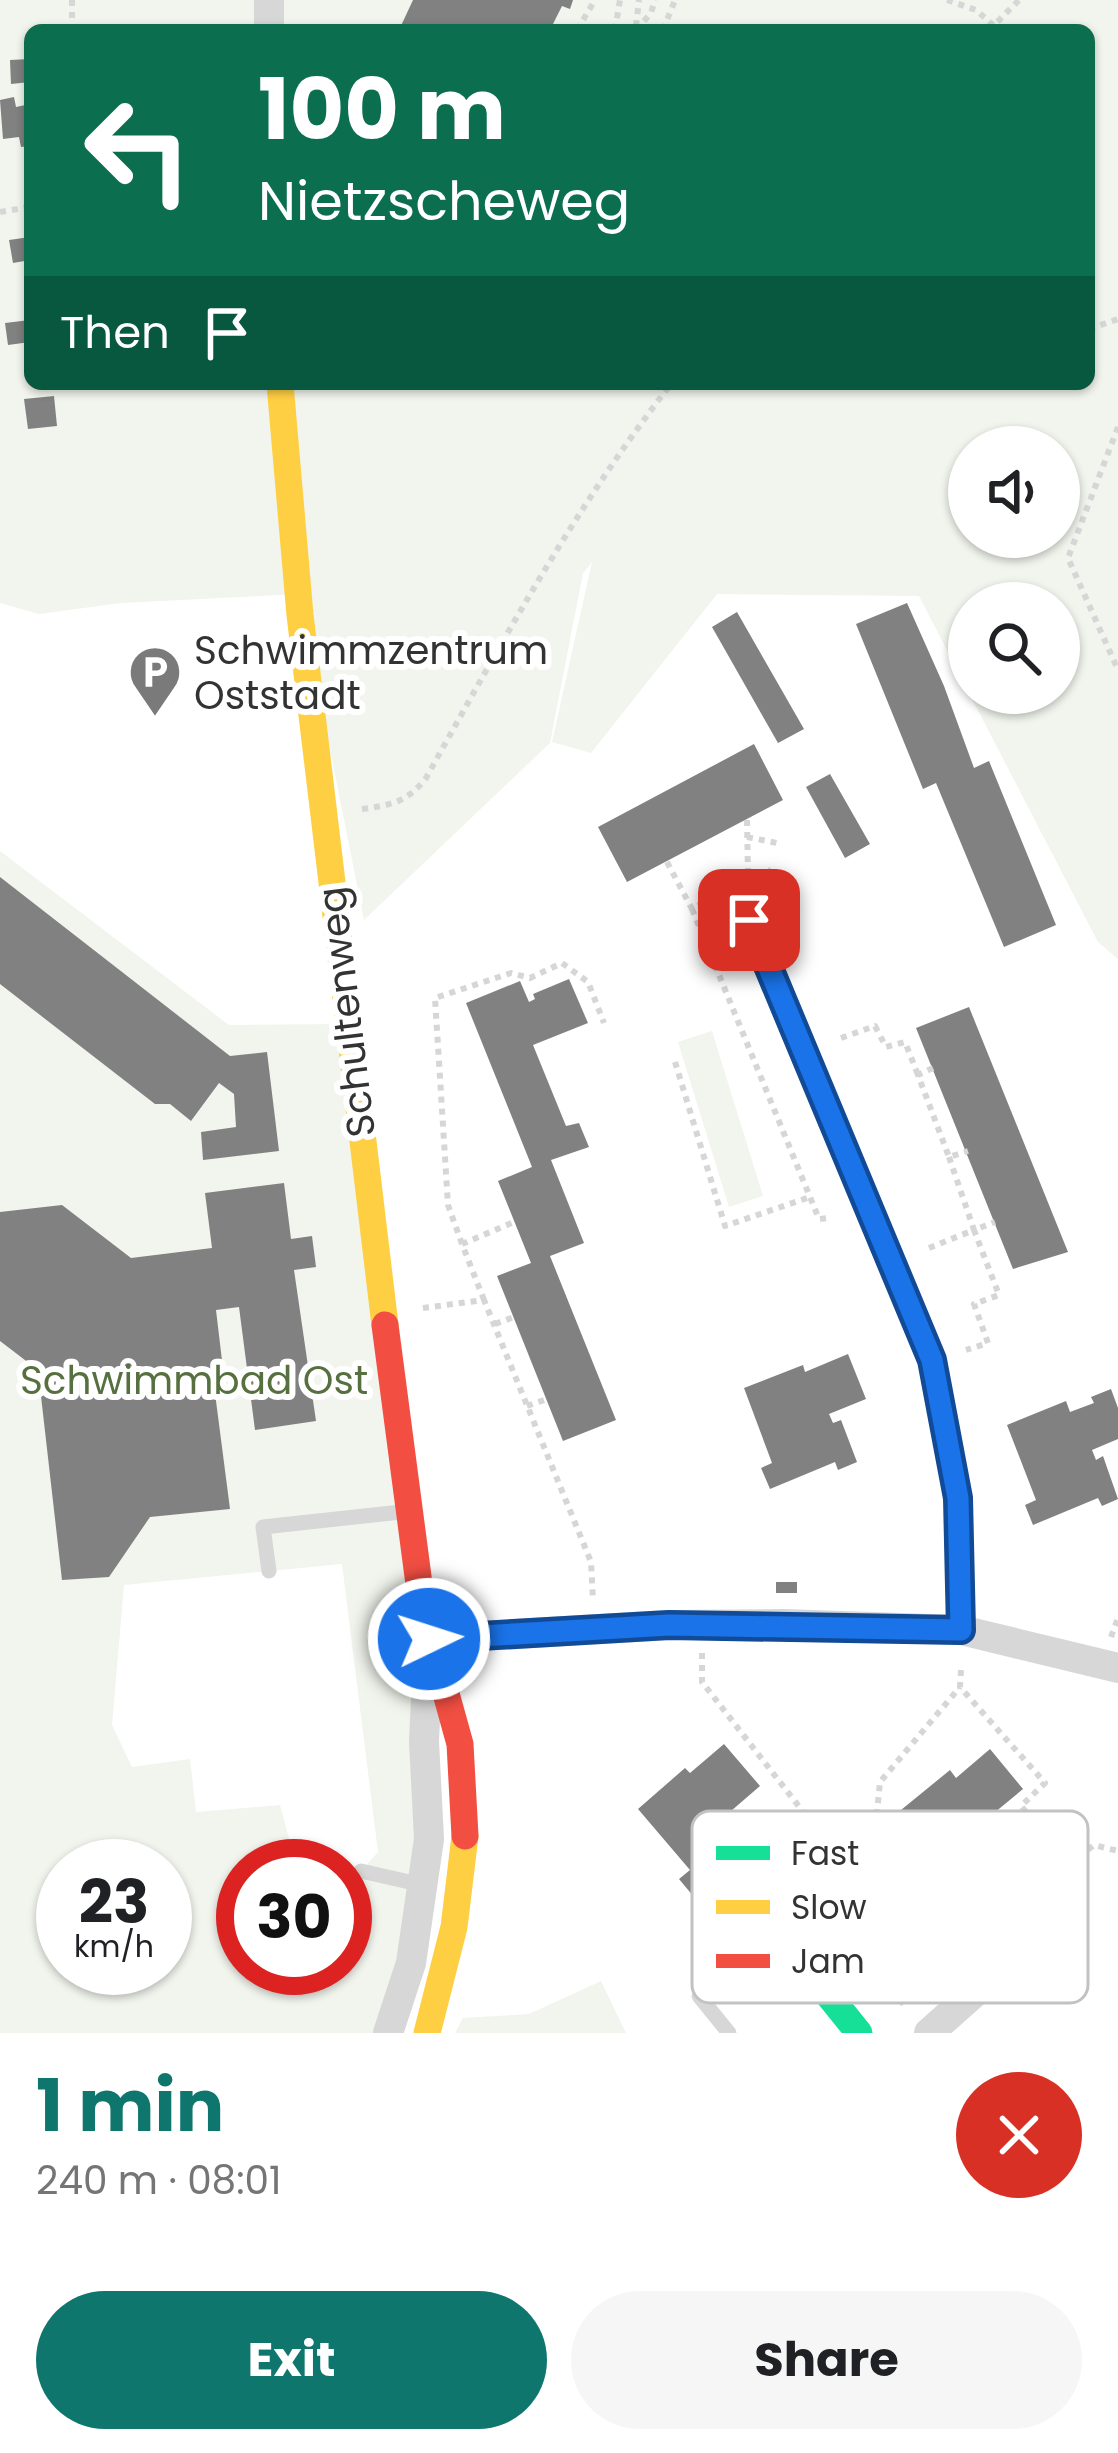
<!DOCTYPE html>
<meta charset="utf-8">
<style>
body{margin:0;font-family:Poppins,sans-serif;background:#f6f6f6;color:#202124;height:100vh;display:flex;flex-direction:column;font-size:45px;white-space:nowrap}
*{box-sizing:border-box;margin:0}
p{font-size:39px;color:#757577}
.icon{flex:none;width:66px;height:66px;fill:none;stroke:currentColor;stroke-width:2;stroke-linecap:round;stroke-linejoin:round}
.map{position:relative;height:2033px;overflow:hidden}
.details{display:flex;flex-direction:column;background:#fff;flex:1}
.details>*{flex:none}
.banner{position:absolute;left:24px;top:24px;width:1071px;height:366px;border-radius:18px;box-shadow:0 3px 9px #0004;background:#0b6e4f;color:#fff;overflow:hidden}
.controls{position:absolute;left:948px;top:426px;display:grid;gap:24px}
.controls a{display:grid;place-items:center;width:132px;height:132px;border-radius:50%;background:#fff;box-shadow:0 3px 9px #0004;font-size:60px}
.speed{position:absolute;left:36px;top:1839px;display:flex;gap:24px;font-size:60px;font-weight:700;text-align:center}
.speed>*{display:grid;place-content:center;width:156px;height:156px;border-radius:50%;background:#fff;box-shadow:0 3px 9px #0004;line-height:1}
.speed small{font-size:30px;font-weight:400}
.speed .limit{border:18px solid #d22;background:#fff;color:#111}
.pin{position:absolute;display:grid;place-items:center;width:102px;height:102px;color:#fff;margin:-51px;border-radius:24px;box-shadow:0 6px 18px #0006}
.me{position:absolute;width:132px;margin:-66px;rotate:86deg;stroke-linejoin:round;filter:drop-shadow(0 0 9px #0008)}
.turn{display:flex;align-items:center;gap:42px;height:252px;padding:0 36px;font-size:54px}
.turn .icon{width:156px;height:156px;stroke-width:2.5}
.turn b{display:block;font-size:84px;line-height:102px}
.then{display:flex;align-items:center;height:114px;padding:0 36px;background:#0003;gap:24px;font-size:45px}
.round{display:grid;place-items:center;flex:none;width:126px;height:126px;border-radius:63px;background:#f6f6f6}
.summary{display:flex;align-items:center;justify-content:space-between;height:204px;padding:0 36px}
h1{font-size:72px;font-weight:700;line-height:90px;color:#0f766e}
.action{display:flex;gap:24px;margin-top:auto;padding:24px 36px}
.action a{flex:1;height:138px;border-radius:72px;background:#0f766e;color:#fff;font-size:48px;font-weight:700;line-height:138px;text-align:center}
.action a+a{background:#f6f6f6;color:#202124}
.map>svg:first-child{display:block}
.green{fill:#f1f5ed;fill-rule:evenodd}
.building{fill:#818181}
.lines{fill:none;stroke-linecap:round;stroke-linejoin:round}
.path{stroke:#d6d6d6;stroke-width:6;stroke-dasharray:6 6;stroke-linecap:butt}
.lane{stroke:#d7d7d7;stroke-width:15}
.street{stroke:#d7d7d7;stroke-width:30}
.fast{stroke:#16e098;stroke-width:27}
.slow{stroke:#ffcf43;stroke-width:27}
.jam{stroke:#f24e42;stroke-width:27}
.route-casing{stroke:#114b97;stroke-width:30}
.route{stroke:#1a73e8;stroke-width:21}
.labels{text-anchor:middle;stroke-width:12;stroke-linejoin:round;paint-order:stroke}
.poi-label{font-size:39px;fill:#333;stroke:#fff;text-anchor:start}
.street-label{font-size:39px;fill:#333;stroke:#fff}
.park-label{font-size:39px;fill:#56703f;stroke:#fff}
.key{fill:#fff;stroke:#c2c2c2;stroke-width:3}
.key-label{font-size:33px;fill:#333}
</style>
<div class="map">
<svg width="1118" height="2033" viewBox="0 0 1118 2033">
<rect width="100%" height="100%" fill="#fff"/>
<path class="green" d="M0 0H268L269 30H30V384H1089V30H272L271 0H1118V959L1098 942 969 693H1059V603H969V693L919 596 717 594 591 753 552 742 592 562 583 573 550 743 364 920 299 594 121 603 39 614 0 603ZM969 447H1059V537H969Z
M0 851 229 1025 346 1024 383 1313 428 1839 387 2033H0ZM342 1564 378 1852 357 1876 345 1874V1968H243V1866H315L295 1861 280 1805 196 1812 190 1759 132 1767 112 1725 124 1585ZM63 1866H165V1968H63Z
M712 1031 763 1196 729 1207 678 1042Z
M601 1981 626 2033H455L463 2018 529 2014Z"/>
<path class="building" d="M413 0H573L570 9 562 6 550 30H399Z
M30 59V82L11 84 10 60Z
M14 97 16 107 30 104V146L21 147 19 137 3 139 0 100Z
M30 237V260L13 263 9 240Z
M30 320V342L8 345 5 323Z
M54 396 57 426 28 429 24 399Z
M907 603 944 686 974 768 989 761 1056 925 1004 947 936 783 923 789 856 624Z
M737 612 804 729 778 743 712 627Z
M754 744 783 800 627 882 598 827Z
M830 774 870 844 845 858 806 787Z
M0 877 230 1056 267 1052 279 1151 203 1160 201 1132 236 1127 234 1094 219 1083 191 1121 170 1104H155L0 984Z
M569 979 588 1023 533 1045 566 1126 579 1123 589 1147 551 1160 584 1243 550 1256 616 1420 563 1441 497 1276 531 1263 498 1181 532 1167 466 1003 520 981 529 1002 535 999 533 994Z
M969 1007 1068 1252 1013 1269 916 1028Z
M284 1183 291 1239 312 1236 316 1267 294 1270 316 1421 255 1430 239 1307 216 1310 223 1369 212 1370 230 1509 150 1517 109 1577 62 1580 38 1370 0 1341V1212L62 1205 131 1258 212 1248 205 1193Z
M848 1354 866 1399 829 1414 833 1423 841 1420 857 1462 838 1470 835 1462 770 1489 761 1468 772 1463 744 1388 803 1365 805 1372Z
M1111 1389 1118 1408V1439L1092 1450 1096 1460 1103 1456 1118 1499 1102 1506 1098 1498 1033 1525 1025 1505 1036 1500 1007 1425 1066 1401 1070 1412 1094 1403 1091 1397Z
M776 1582H797V1593H776Z
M724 1744 760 1786 731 1811 738 1819 744 1814 774 1848 756 1864 751 1858 699 1903 679 1879 690 1870 638 1809 685 1768 690 1773Z
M990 1749 1023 1789 994 1813 1002 1822 1008 1817 1035 1851 1013 1870 1009 1865 961 1904 942 1881 951 1872 901 1810 950 1770 956 1778Z"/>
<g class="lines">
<path class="path" d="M72 0V30
M947 0 976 10 993 25
M636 26 639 0
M577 30 595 0
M615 30 620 0
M636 30 651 13 655 0
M663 30 675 0
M989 30 1019 0
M0 212 30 207
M1089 329 1118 319
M760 384H900
M1118 427 1068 558 1118 670
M362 809C392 805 407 802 426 778 502 642 575 507 671 384
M747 820 748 876
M747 837 782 844
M667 862 692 909 719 894
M746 878 771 870
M692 909 819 1219 829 1218
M841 1038 875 1026 886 1047 905 1042 918 1075
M675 1062 725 1226 810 1197
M933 1068 918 1075 949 1157 968 1151
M949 1157 974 1230 995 1222
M462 1244 448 1205 435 998 511 973 530 978 562 963 588 982 604 1023
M929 1248 974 1230 999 1295 974 1304 988 1343 966 1350
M484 1300 462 1244 514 1222
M423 1308 484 1300 591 1562 593 1600
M495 1324 514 1317
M527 1406 547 1399
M1111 1637 1118 1618
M702 1653V1682L818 1831 775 1867 907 2008
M961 1670 960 1687 1045 1783 1021 1806 1071 1863
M820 1915 858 1877 873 1852 880 1782 960 1687
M989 1967 1030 1897 1094 1845 1118 1851"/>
<path class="lane" d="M269 1571 263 1527 401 1512
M361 1871 427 1886
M729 2033 699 1996 777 1937"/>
<path class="street" d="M269 0V30
M388 2033 411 1963 429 1839 424 1741 429 1639 669 1625 783 1624 961 1630 1118 1668
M929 2033 975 1992"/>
<path class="fast" d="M780 1935 859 2033"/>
<path class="slow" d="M280 384 300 615 385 1325
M749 920 932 1361 958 1498 961 1630
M427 2033 454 1927 465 1836"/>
<path class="jam" d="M385 1325 422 1607 460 1744 465 1836"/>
</g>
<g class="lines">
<g class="route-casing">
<path id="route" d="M429 1639 669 1625 961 1630 958 1498 932 1360 749 920"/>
</g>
<use href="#route" class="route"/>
</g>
<defs>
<g id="parking-pin" transform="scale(2.7)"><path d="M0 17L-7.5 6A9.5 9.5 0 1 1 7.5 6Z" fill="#7a7a7a" stroke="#fff"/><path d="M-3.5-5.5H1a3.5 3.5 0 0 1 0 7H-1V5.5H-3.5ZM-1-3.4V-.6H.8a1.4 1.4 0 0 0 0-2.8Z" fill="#fff"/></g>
</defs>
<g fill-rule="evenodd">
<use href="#parking-pin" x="155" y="672"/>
</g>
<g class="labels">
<g class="poi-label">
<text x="194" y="664">Schwimmzentrum<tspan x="194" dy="45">Oststadt</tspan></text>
</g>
<g class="street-label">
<text transform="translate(346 1012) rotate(-97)" y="14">Schultenweg</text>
</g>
<g class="park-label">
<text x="194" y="1394">Schwimmbad Ost</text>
</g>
</g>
<rect x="692" y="1811" width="396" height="192" rx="18" class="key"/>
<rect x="716" y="1846" width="54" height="14" fill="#16e098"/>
<rect x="716" y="1900" width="54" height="14" fill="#ffcf43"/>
<rect x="716" y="1954" width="54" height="14" fill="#f24e42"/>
<g class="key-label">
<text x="791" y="1865">Fast</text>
<text x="791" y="1919">Slow</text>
<text x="791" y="1973">Jam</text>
</g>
</svg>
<div class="controls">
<a><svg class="icon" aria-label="sound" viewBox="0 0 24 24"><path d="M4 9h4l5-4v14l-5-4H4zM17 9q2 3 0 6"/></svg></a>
<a><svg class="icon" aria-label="search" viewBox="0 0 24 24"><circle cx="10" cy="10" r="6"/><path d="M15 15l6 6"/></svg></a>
</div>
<div class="speed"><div>23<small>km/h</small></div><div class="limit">30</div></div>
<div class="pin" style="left:749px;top:920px;background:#d93025"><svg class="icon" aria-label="arrive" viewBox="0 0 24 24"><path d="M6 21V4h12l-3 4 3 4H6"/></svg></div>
<svg class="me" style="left:429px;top:1639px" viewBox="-20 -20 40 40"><circle r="17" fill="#1a73e8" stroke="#fff" stroke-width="3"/><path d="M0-11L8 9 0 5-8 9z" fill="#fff"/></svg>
<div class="banner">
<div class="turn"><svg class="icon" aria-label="left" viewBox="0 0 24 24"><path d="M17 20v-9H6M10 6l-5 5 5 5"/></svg><div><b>100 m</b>Nietzscheweg</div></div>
<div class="then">Then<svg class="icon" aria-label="arrive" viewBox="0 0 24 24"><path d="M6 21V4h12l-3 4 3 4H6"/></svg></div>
</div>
</div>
<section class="details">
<div class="summary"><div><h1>1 min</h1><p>240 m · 08:01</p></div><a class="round" style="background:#d93025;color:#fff"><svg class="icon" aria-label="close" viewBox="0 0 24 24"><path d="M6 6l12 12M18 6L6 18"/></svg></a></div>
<div class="action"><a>Exit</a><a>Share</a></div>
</section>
